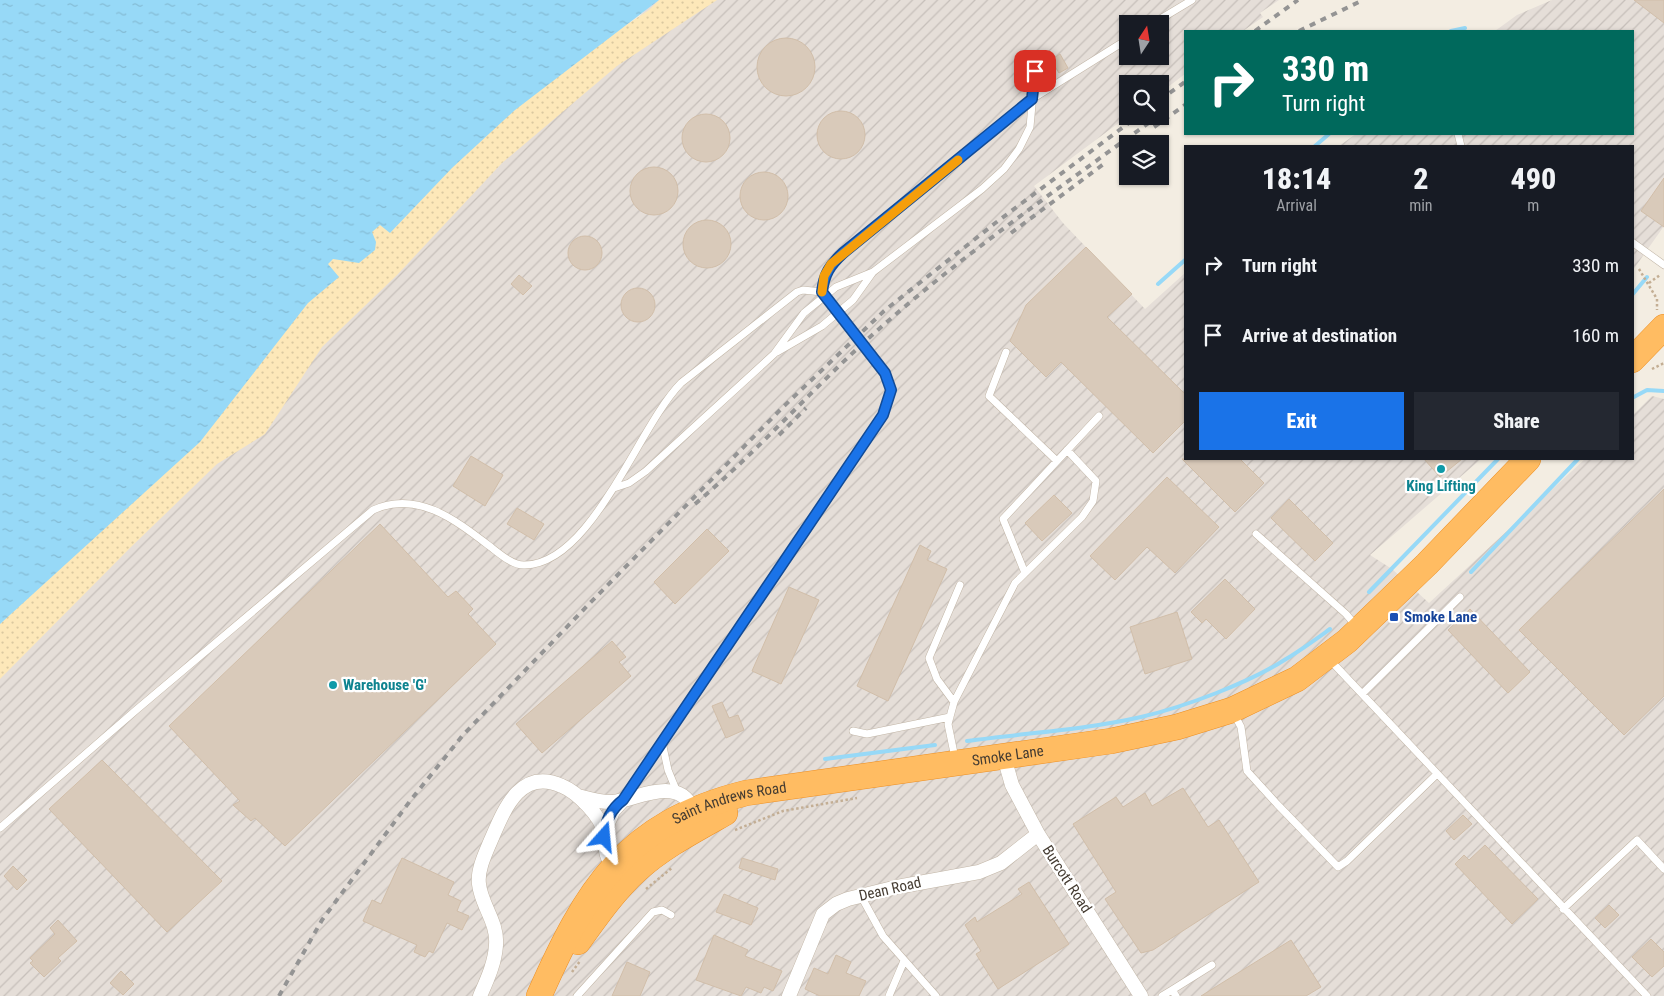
<!DOCTYPE html>
<style>
body{margin:0;font-family:"Roboto Condensed",sans-serif;background:#242831;color:#f1f3f6;height:100vh;display:flex;flex-direction:column;font-size:19px;white-space:nowrap}
*{box-sizing:border-box;margin:0}
p{font-size:16px;color:#9ea1a6}
.icon{flex:none;width:28px;height:28px;fill:none;stroke:currentColor;stroke-width:2;stroke-linecap:round;stroke-linejoin:round}
.map{position:relative;flex:1;overflow:hidden}
.sheet{position:absolute;left:1184px;top:145px;width:450px;height:315px;display:flex;flex-direction:column;background:#171b24;border-radius:0px;box-shadow:0 1px 4px #0004}
.sheet>*{flex:none}
.banner{position:absolute;left:1184px;top:30px;width:450px;height:105px;border-radius:0px;box-shadow:0 1px 4px #0004;background:#00695c;color:#fff;overflow:hidden}
.needle{width:32px;rotate:12deg}
.buttons{position:absolute;left:1119px;top:15px;display:grid;gap:10px}
.buttons a{display:grid;place-items:center;width:50px;height:50px;border-radius:0px;background:#171b24;box-shadow:0 1px 4px #0004;font-size:25px}
.pin{position:absolute;display:grid;place-items:center;width:42px;height:42px;color:#fff;margin:-21px;border-radius:10px;box-shadow:0 2px 8px #0006}
.me{position:absolute;width:55px;margin:-28px;rotate:18deg;stroke-linejoin:round;filter:drop-shadow(0 0 4px #0008)}
.turn{display:flex;align-items:center;gap:18px;height:105px;padding:0 15px;font-size:22px}
.turn .icon{width:65px;height:65px;stroke-width:2.5}
.turn b{display:block;font-size:35px;line-height:42px}
.eta{display:flex;justify-content:space-evenly;align-items:center;height:85px;text-align:center}
.eta b{font-size:30px;font-weight:800;line-height:35px}
.primary-button{display:flex;gap:10px;margin-top:auto;padding:10px 15px}
.primary-button a{flex:1;height:58px;border-radius:0px;background:#1a73e8;color:#fff;font-size:20px;font-weight:800;line-height:58px;text-align:center}
.primary-button a+a{background:#242831;color:#f1f3f6}
ul{padding:0;list-style:none}
li{display:flex;align-items:center;gap:15px;height:70px;padding:0 15px}
li div{flex:1}
li b{display:block;font-size:19px}
li em{font-style:normal}
.map>svg:first-child{display:block}
.industrial{fill:url(#industrial-furrows);fill-rule:evenodd}
.sand{fill:url(#sand-dots)}
.water{fill:url(#water-ripples)}
.lines{fill:none;stroke-linecap:round;stroke-linejoin:round}
.stream{stroke:#97d9f7;stroke-width:4}
.building{fill:#d9caba;stroke:#d1bea9}
.lane-casing{stroke:#c2b6a7;stroke-width:8}
.street-casing{stroke:#c2b6a7;stroke-width:15}
.highway-casing{stroke:#ed8f23;stroke-width:26}
.path{stroke:#c3ae94;stroke-width:2.5;stroke-dasharray:2.5 2.5;stroke-linecap:butt}
.lane{stroke:#fff;stroke-width:7}
.street{stroke:#fff;stroke-width:14}
.highway{stroke:#ffbc62;stroke-width:25}
.rail{stroke:#949494;stroke-width:4;stroke-dasharray:6 6;stroke-linecap:butt}
.lane-bridge-casing{stroke:#c2b6a7;stroke-width:8;stroke-linecap:butt}
.lane-bridge{stroke:#fff;stroke-width:7}
.route-casing{stroke:#114b97;stroke-width:12}
.route{stroke:#1a73e8;stroke-width:9}
.slow{stroke:#f59e0b;stroke-width:9}
.culture-dot{fill:#0f9aa8;stroke:#fff;stroke-width:2}
.transit-dot{fill:#1a4fb4;stroke:#fff;stroke-width:2}
.labels{text-anchor:middle;stroke-width:4.5;stroke-linejoin:round;paint-order:stroke}
.culture-label{font-size:15px;font-weight:bold;fill:#0d838f;stroke:#fff}
.transit-label{font-size:15px;font-weight:bold;fill:#164399;stroke:#fff;text-anchor:start}
.street-label{font-size:15px;fill:#453c32;stroke:#fff}
</style>
<div class="map">
<svg width="1664" height="996" viewBox="0 0 1664 996">
<defs>
<pattern id="industrial-furrows" width="10" height="10" patternUnits="userSpaceOnUse" patternTransform="scale(1.25)"><rect width="10" height="10" fill="#e5ded8"/><path d="M-1 1l2-2M0 10L10 0M9 11l2-2" fill="none" stroke="#c6bfba"/></pattern>
<pattern id="sand-dots" width="8" height="8" patternUnits="userSpaceOnUse" patternTransform="scale(1.25)"><rect width="8" height="8" fill="#fde8b9"/><path d="M2 2h.1M6 6h.1" fill="none" stroke="#dac8a0" stroke-width="1.8" stroke-linecap="round"/></pattern>
<pattern id="water-ripples" width="26" height="14" patternUnits="userSpaceOnUse" patternTransform="scale(1.25)"><rect width="26" height="14" fill="#97d9f7"/><path d="M2 4q2-2 4 0t4 0M15 11q2-2 4 0t4 0" fill="none" stroke="#84bbd4"/></pattern>
</defs>
<rect width="100%" height="100%" fill="#f3ede2"/>
<path class="industrial" d="M655 0H1279L1260 13 1263 17 1243 31H1185V74L1160 93V84H1128V116L1034 186 1063 223 1145 309 1185 273V459H1481L1370 555 1392 569 1429 603 1585 459H1632L1633 415 1652 396 1664 399V996H0V627L200 444 330 264 633 23ZM1128 24H1160V56H1128Z
M1552 0H1664V226L1633 270 1632 146H1339L1356 134H1632V31H1495L1517 15Z"/>
<path class="sand" d="M659 0H717L617 66 502 163 397 275 322 347 265 434 217 464 131 547 0 679V624L216 420 224 410 275 287 358 244 411 168 649 10Z"/>
<path class="water" d="M0 0H659L515 110 452 168 390 233 380 225 372 232 376 242 375 250 359 263 333 259 328 264 339 277 308 303 200 442 0 624Z"/>
<g class="lines">
<path class="stream" d="M1451 31 1465 28
M1315 146 1329 134
M1158 284 1185 260
M1632 295 1647 277
M1632 398 1647 390 1664 391
M1471 572 1578 459
M1369 592 1498 459
M967 741C1025 733 1084 730 1141 717 1184 707 1249 683 1286 659 1301 650 1316 639 1330 629
M825 759 935 745"/>
</g>
<path class="building" d="M1634 0H1664V23Z
M757 67a29 29 0 1 1 58 0a29 29 0 1 1-58 0Z
M1060 54 1068 68 1059 73 1051 60Z
M817 135a24 24 0 1 1 48 0a24 24 0 1 1-48 0Z
M682 138a24 24 0 1 1 48 0a24 24 0 1 1-48 0Z
M630 191a24 24 0 1 1 48 0a24 24 0 1 1-48 0Z
M740 196a24 24 0 1 1 48 0a24 24 0 1 1-48 0Z
M1664 178V227L1641 211Z
M683 244a24 24 0 1 1 48 0a24 24 0 1 1-48 0Z
M568 253a17 17 0 1 1 34 0a17 17 0 1 1-34 0Z
M1086 247 1132 294 1107 317 1185 394V421L1153 453 1061 362 1046 377 1010 341 1026 305Z
M519 275 532 286 523 295 511 284Z
M621 305a17 17 0 1 1 34 0a17 17 0 1 1-34 0Z
M471 456 503 475 485 506 453 486Z
M1182 459H1240L1264 483 1235 512Z
M1424 459H1462L1440 477Z
M1167 477 1219 527 1175 573 1147 547 1115 580 1090 556Z
M1664 489V696L1624 735 1519 630Z
M1054 495 1072 513 1042 541 1025 523Z
M1289 499 1333 543 1315 561 1271 518Z
M517 508 544 524 534 540 507 524Z
M380 524 448 597 456 591 473 609 468 614 496 644 285 846 255 818 251 821 233 805 240 801 169 726Z
M707 529 729 551 675 604 654 582Z
M920 545 931 551 927 560 947 569 888 701 857 686Z
M1225 579 1255 609 1226 639 1206 619 1202 623 1191 612Z
M789 587 819 600 781 684 752 671Z
M1470 609 1530 672 1508 693 1448 630Z
M1177 612 1192 659 1145 674 1130 627Z
M612 641 626 657 619 662 631 676 542 753 516 724Z
M722 702 729 718 738 715 744 730 726 738 712 706Z
M102 760 222 881 167 932 49 809Z
M1183 788 1208 827 1219 820 1259 882 1153 950 1141 953 1105 899 1116 892 1073 824 1116 797 1123 807 1145 793 1152 806Z
M1463 815 1472 824 1454 840 1446 831Z
M1485 845 1538 899 1512 924 1455 864 1464 855 1469 860Z
M402 858 454 882 448 895 461 901 457 911 469 916 462 930 447 923 433 953 429 951 425 957 414 952 417 945 363 921 372 900 381 904Z
M742 858 778 869 775 880 739 868Z
M13 866 27 880 17 890 4 876Z
M1029 882 1069 944 998 989 976 954 981 951 965 925 975 917 977 922 1022 894 1018 889Z
M724 894 758 908 751 925 716 912Z
M1609 905 1619 915 1605 928 1595 918Z
M58 920 77 941 58 958 61 961 44 977 30 963 33 961 30 958 55 934 50 928Z
M714 935 748 950 745 956 782 971 773 991 764 987 761 993 746 987 741 996 696 980Z
M1651 939 1664 952V966L1652 977 1632 957Z
M1291 940 1321 987 1306 996H1201Z
M836 955 851 962 846 973 866 981 859 996H820L805 989 814 968 828 974Z
M627 962 650 972 640 996H612Z
M121 971 134 984 123 995 110 983Z"/>
<g class="lines">
<g class="lane-casing">
<path id="lane" d="M1152 24 1192 0
M1458 134 1461 146
M1632 242 1664 265
M777 352 822 326 853 300 873 272
M1006 352 989 396 1057 461
M614 488 629 483 646 471 774 354 804 313 836 287 873 272 982 189 1004 169 1019 149 1030 127 1035 71
M1256 534 1346 614 1357 627
M1025 573 1003 519 1099 416
M1330 660 1647 996
M1362 694 1460 597
M954 702 937 679 929 658 960 585
M1234 714 1241 727 1247 771 1277 804 1338 867 1347 861 1437 774
M853 731 867 734 950 717
M662 742 668 770 677 792
M955 758 948 724 954 702 1015 583 1082 517 1093 501 1096 481 1067 450
M624 798 883 415 891 390 885 373
M0 828 135 711 373 510C418 489 458 522 492 548 501 555 514 566 525 565 592 564 638 427 681 383L797 292 803 290 822 292 824 276 843 253 1032 99 1128 39
M861 896 883 936 936 996
M1563 909 1637 840 1664 869
M1172 990 1212 965
M577 996 653 912 662 910 671 915
M889 996 904 961
M1162 996 1172 990 1176 996"/>
</g>
<g class="street-casing">
<path id="street" d="M1004 757 1012 785 1038 834 1141 996
M578 796C590 799 601 803 613 802 639 799 684 772 695 816
M604 833 613 811 623 800
M480 996C487 980 495 963 496 945 498 922 481 905 479 884 477 870 486 852 491 840 504 810 520 767 562 786 577 792 602 817 604 833 607 850 602 858 620 869
M789 996 823 914 836 904 848 899 897 887 979 872 1001 863 1038 834"/>
</g>
<g class="highway-casing">
<g id="highway">
<path d="M1632 360 1664 327"/>
<path d="M578 942C596 917 614 891 637 870 662 847 695 830 725 813"/>
<path id="s1" d="M539 996C586 890 625 823 746 793L1111 741 1177 727 1232 710 1297 679 1347 641 1427 564 1528 459"/>
</g>
</g>
<path class="path" d="M1639 269 1657 299V310
M1649 283 1660 275
M1652 369 1664 363
M735 830 783 811 857 798
M646 889 673 867
M572 972 580 961"/>
<use href="#lane" class="lane"/>
<use href="#street" class="street"/>
<use href="#highway" class="highway"/>
<path class="rail" d="M1255 31 1298 0
M1299 31 1363 0
M1160 100 1185 82
M1154 127 1185 105
M1011 233 1105 163
M779 435 806 408
M695 504C757 452 810 391 870 337 960 256 1061 187 1158 116
M279 996 322 920 410 801 463 735 589 604 782 408 884 311 994 224 1138 116"/>
<g class="lane-bridge-casing">
<path id="lane-bridge" d="M822 292 885 373"/>
</g>
<use href="#lane-bridge" class="lane-bridge"/>
</g>
<g class="lines">
<g class="route-casing">
<path id="route" d="M604 837C605 823 611 809 623 800L883 415 891 390 885 373 822 292C824 274 830 265 843 253L1032 99 1035 71"/>
</g>
<use href="#route" class="route"/>
<path class="slow" d="M822 292 824 276 831 264 958 160"/>
</g>
<g class="culture-dot">
<circle cx="1441" cy="469" r="5"/>
<circle cx="333" cy="685" r="5"/>
</g>
<rect class="transit-dot" x="1389" y="612" width="10" height="10" rx="2.5"/>
<g class="labels">
<g class="culture-label">
<text x="1441" y="491">King Lifting</text>
<text x="343" y="690" text-anchor="start">Warehouse 'G'</text>
</g>
<g class="transit-label">
<text x="1404" y="622">Smoke Lane</text>
</g>
<g class="street-label">
<text dy="5" stroke="none"><textPath href="#s1" startOffset="568">Smoke Lane</textPath></text>
<text dy="5" stroke="none"><textPath href="#s1" startOffset="285">Saint Andrews Road</textPath></text>
<text transform="translate(1067 879) rotate(57)" y="5">Burcott Road</text>
<text transform="translate(890 889) rotate(-13)" y="5">Dean Road</text>
</g>
</g>
</svg>
<div class="buttons">
<a><svg class="needle" viewBox="-14 -14 28 28"><path d="M0-13l5 13h-10z" fill="#e53935"/><path d="M0 13l5-13h-10z" fill="#9ea1a6"/></svg></a>
<a><svg class="icon" aria-label="search" viewBox="0 0 24 24"><circle cx="10" cy="10" r="6"/><path d="M15 15l6 6"/></svg></a>
<a><svg class="icon" aria-label="layers" viewBox="0 0 24 24"><path d="M12 4l9 5-9 5-9-5zM3 14l9 5 9-5"/></svg></a>
</div>
<div class="pin" style="left:1035px;top:71px;background:#d93025"><svg class="icon" aria-label="arrive" viewBox="0 0 24 24"><path d="M6 21V4h12l-3 4 3 4H6"/></svg></div>
<svg class="me" style="left:604px;top:837px" viewBox="-20 -20 40 40"><path d="M0-17L14 15 0 8-14 15z" fill="#1a73e8" stroke="#fff" stroke-width="4"/></svg>
<div class="banner">
<div class="turn"><svg class="icon" aria-label="right" viewBox="0 0 24 24"><path d="M7 20v-9h11M14 6l5 5-5 5"/></svg><div><b>330 m</b>Turn right</div></div>
</div>
<section class="sheet">
<div class="eta">
<div><b>18:14</b><p>Arrival</p></div>
<div><b>2</b><p>min</p></div>
<div><b>490</b><p>m</p></div>
</div>
<ul>
<li><svg class="icon" aria-label="right" viewBox="0 0 24 24"><path d="M7 20v-9h11M14 6l5 5-5 5"/></svg><div><b>Turn right</b></div><em>330 m</em></li>
<li><svg class="icon" aria-label="arrive" viewBox="0 0 24 24"><path d="M6 21V4h12l-3 4 3 4H6"/></svg><div><b>Arrive at destination</b></div><em>160 m</em></li>
</ul>
<div class="primary-button"><a>Exit</a><a>Share</a></div>
</section>
</div>
